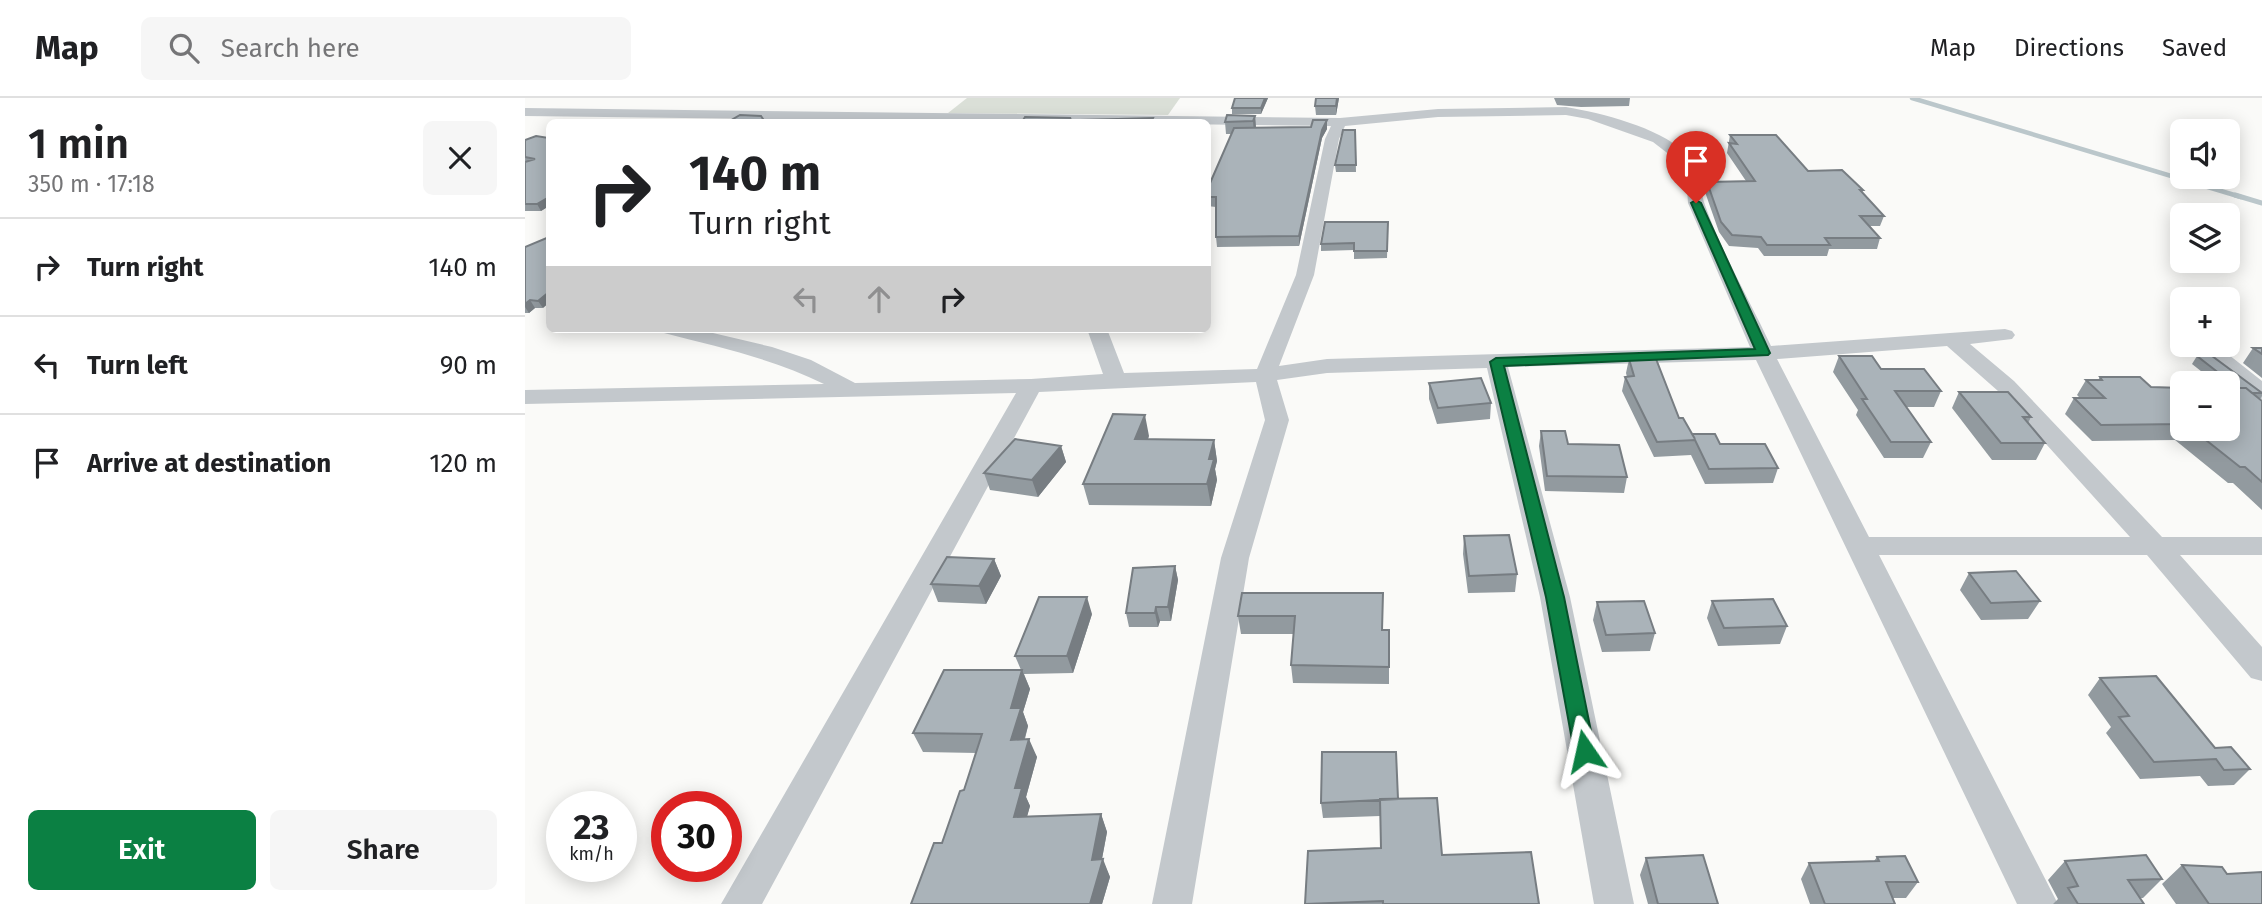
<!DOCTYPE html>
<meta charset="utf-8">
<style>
body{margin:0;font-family:"Fira Sans",sans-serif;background:#f6f6f6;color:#202124;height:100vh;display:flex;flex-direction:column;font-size:26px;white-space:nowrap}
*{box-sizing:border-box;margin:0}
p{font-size:23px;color:#757577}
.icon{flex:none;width:38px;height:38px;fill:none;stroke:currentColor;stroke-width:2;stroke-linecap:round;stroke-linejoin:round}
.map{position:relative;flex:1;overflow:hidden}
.sheet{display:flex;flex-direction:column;background:#fff;width:525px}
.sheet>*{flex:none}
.banner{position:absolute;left:21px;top:21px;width:665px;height:214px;border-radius:10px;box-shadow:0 4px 18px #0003;background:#fff;color:#202124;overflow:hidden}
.fabs{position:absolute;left:1645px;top:21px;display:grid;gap:14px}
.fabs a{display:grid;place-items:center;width:70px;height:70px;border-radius:10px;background:#fff;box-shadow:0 4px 18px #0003;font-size:35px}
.speed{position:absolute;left:21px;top:693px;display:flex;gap:14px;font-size:35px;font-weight:700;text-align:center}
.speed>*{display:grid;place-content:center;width:91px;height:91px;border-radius:50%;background:#fff;box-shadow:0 4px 18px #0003;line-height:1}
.speed small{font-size:18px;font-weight:400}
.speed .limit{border:10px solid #d22;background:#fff;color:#111}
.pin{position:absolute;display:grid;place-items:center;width:60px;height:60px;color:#fff;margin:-72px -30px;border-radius:50% 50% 50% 0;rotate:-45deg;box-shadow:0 0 7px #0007}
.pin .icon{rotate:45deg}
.me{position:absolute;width:77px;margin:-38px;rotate:349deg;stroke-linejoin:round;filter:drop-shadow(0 0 5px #0008)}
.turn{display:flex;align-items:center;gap:24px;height:147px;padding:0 28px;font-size:32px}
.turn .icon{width:91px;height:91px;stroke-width:2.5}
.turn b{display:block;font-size:49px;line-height:60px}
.lanes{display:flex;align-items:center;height:66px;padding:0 28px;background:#0003;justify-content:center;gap:35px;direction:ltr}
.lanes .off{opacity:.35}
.round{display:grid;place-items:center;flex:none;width:74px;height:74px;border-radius:10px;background:#f6f6f6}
.headline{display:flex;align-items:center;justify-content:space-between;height:119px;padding:0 28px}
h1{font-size:42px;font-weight:600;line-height:52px}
.button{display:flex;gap:14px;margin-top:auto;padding:14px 28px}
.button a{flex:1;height:80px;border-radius:10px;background:#0b8043;color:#fff;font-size:28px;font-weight:600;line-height:80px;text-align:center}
.button a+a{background:#f6f6f6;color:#202124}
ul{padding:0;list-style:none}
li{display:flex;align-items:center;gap:21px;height:98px;padding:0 28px;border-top:2px solid #e0e0e0}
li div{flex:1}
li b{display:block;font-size:26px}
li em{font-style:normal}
header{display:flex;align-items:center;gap:42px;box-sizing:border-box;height:98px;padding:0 35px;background:#fff;border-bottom:2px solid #e0e0e0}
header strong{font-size:33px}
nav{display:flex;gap:38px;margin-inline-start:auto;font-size:24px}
.search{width:490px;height:63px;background:#f6f6f6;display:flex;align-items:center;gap:18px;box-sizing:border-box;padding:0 24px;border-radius:10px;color:#757577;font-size:26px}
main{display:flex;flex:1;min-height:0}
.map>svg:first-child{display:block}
.green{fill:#dadfd7}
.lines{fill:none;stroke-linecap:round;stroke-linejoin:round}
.stream-far1{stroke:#bbc7cb;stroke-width:4.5}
.stream{stroke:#bbc7cb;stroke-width:5}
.minor{fill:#c3c8cc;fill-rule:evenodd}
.wall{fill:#929a9f}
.shaded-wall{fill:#777d82}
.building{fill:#aab3b9;stroke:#777d82;stroke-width:2}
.route{fill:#0b8043;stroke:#07532c;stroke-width:2}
</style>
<header>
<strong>Map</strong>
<div class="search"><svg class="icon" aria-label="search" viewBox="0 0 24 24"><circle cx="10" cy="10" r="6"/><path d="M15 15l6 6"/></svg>Search here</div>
<nav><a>Map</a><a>Directions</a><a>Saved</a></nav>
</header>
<main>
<section class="sheet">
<div class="headline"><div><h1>1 min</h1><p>350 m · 17:18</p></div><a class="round"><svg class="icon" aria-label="close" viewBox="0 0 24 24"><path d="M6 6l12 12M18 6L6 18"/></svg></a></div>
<ul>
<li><svg class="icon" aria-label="right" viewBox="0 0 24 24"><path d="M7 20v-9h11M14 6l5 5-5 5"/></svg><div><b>Turn right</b></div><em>140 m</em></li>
<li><svg class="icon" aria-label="left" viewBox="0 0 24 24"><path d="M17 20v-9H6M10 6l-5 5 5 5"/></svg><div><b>Turn left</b></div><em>90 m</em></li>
<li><svg class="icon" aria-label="arrive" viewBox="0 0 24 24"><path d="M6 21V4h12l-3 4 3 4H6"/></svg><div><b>Arrive at destination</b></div><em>120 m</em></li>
</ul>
<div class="button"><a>Exit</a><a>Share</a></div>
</section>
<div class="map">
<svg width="1737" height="806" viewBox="0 0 1737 806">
<rect width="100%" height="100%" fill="#fafaf8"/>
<path class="green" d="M442 0H655L643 17 423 15Z"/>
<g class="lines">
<path class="stream-far1" d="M1387 0 1716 99"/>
<path class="stream" d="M1710 97 1737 105"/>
<path class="minor" d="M1041 9C1077 15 1132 29 1160 54 1180 73 1173 86 1180 107 1196 153 1225 203 1246 248L1480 231 1487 233 1490 237 1487 241 1445 246 1489 283 1637 439H1737V457H1655L1737 549V583L1726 580 1622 457H1354L1533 806H1492L1231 262 983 269 1045 499 1109 806H1069L1015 499 962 270 802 275 752 282 764 322 724 460 667 806H627L696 460 740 322 731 284 514 294 237 806H196L491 295 0 306V292L299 286C248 261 194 249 139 235L136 231H171L247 249 286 262 330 285 506 281 578 276 562 231H582L599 275 732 271 771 177 800 41 806 28 0 18V10L815 20 913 11ZM1041 17 1063 21 1128 44 1150 61 1161 78 1163 105 1225 249 802 261 754 268 789 177 814 41 820 28 913 19ZM1422 248 1473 293 1605 439H1344L1252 261Z
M1691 252 1699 253 1737 283V301L1729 299 1683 263 1680 258 1683 253Z"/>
</g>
<path class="wall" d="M710 0H743L736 16H707V10Z
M814 0 811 17H791L790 8Z
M1029 0H1105L1104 8 1056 9 1032 7Z
M730 18 731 30 786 29 802 22V31L797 40 774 148 692 149 691 139V109L682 108V92L707 36H701L700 24Z
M830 32 831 74H811L810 67Z
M1205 37 1283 73 1338 92 1337 95 1359 118 1355 128H1345L1355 140 1352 151H1304L1302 158H1239L1233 150 1204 148 1194 134 1180 94 1182 84 1221 83 1202 55Z
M24 40V108L16 113H0V42Z
M863 124 862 160 829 161V152L796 153V146Z
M0 149 18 210H10L4 215H0Z
M1728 250H1737V280L1718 265Z
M1314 258 1356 271 1416 293 1409 309H1381L1406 344 1398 360H1359L1331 317 1333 312 1308 274Z
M1672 258 1733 293 1737 294V298L1735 301 1737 303V412L1708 385H1703L1650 342 1567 343 1540 316 1549 300H1555L1552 297 1561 282H1573L1575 279 1626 289 1657 290V331H1703V285H1691L1667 266Z
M1104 261 1154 320 1167 337 1253 370 1248 385 1180 386 1166 357 1129 359 1097 293 1100 279H1102L1101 275Z
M904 285 966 305 965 321 912 326 904 301Z
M1434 294 1506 319 1503 325 1520 345 1511 362H1467L1427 310Z
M1016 333 1102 379 1099 395 1020 393 1014 348Z
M624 338 623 341 689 342 692 363 690 371 692 382 686 408 564 407 558 386Z
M536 348 541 364 513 399 465 392 459 375Z
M939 438 992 476 990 494 943 495 938 456Z
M469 461 476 478 461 506 413 504 406 486Z
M650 468 653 482 646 523H635L633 529H604L601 515Z
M1444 475 1515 503 1503 521 1456 522 1435 492Z
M717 495 858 532H864V586L768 585 766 567 769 536H716L713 518Z
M1187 503 1262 528 1255 546 1193 548 1182 520Z
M1072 504 1130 535 1125 553 1077 554 1068 522Z
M567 516 548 575 499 576 505 591 498 614 503 628 500 641 512 659 501 699 505 708 502 718 576 716 582 734 577 761 585 779 577 806H386L417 745 439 692 452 655 398 654 388 635 496 572 490 558Z
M1575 580 1690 650 1725 671 1709 687 1683 688 1675 678 1615 681 1581 635 1586 629 1563 597Z
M873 701 917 757 1014 806H780L856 750 855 718 798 720 796 705Z
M1352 759 1393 784 1381 800H1368L1370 806H1285L1276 781 1284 765 1349 763Z
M1121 760 1193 806H1123L1115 777Z
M1540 763 1637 781 1618 800H1615L1619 806H1528L1533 801 1523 782Z
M1657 767 1702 776 1737 806H1651L1637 786Z"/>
<path class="shaded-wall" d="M740 0H743L736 16V10Z
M812 0H814L811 17V8Z
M730 18 731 30 729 35 728 23Z
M546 20 547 24H538Z
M802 22V31L797 40 774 148V138L797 32Z
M24 99V108L16 113 12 106Z
M24 194V205L18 210 13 203Z
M5 202 10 210 4 215 0 209V206Z
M620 317 624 338 614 362 610 341Z
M689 342 692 363 690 371 692 382 686 408 682 386 684 361Z
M536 348 541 364 513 399 507 382Z
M469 461 476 478 461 506 454 488Z
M650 468 653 482 646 523 643 509Z
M562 499 567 516 548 575 542 558Z
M631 509 635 523 633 529 630 515Z
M497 572 505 591 498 614 503 628 494 660 486 642V610Z
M504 641 512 659 501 699 505 708 497 737 489 719 490 690Z
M576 716 582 734 575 771 578 761 585 779 577 806H565L567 762Z"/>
<path class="building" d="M710 0H740L736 10H707Z
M791 0H812L811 8H790Z
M215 17 236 18 240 24H203Z
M702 17 730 18 728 23 700 24Z
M500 19 546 20 538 24H497Z
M628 20 626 24H555L556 22Z
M788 22H802L797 32 774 138 691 139V99H682V92L709 30 786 29Z
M818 32H830L831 67H810Z
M1205 37H1251L1283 73 1317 72 1338 92H1335L1359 118H1335L1355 140H1300L1305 147H1242L1236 139 1207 137 1196 124 1182 84 1230 83 1204 45 1212 46Z
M11 38 24 40V99L12 106H0V64L10 61 0 59V42Z
M800 124H863L862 153H829V145L796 146Z
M24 139V194L13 203 5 202 0 206V149Z
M1728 250H1737V256Z
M1314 258H1347L1356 271H1399L1416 293H1370L1406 344H1366L1337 301H1342Z
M1672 258H1687L1737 295H1727L1721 290H1713Z
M1104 261H1131L1154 320H1158L1170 341 1167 336H1190L1195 346H1240L1253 370 1184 371 1170 342 1132 344 1100 279 1109 278Z
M1575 279H1615L1626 289 1657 290V326L1576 327 1549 300H1580L1561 282H1577Z
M956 280 966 305 913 310 904 285Z
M1703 290H1721L1737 303V384L1720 369H1715L1667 331H1703Z
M1434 294H1483L1506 319H1498L1520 345H1476Z
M588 316 620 317 610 341 689 342 684 361H689L682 386H558Z
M1016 333H1040L1043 346 1094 347 1102 379 1022 378Z
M490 341 536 348 507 382 459 375Z
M984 437 992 476 944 478 939 438Z
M422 459 469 461 454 488 406 486Z
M650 468 643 509H631L630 515H601L608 470Z
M1491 473 1515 503 1466 505 1444 475Z
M717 495H858L857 532H864V569L766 567 770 518H713Z
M514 499H562L542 558H490Z
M1248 501 1262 528 1199 530 1187 503Z
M1119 503 1130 535 1081 537 1072 504Z
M419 572H497L486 610H496L486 642 504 641 490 690H497L489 719 576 716 567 762 578 761 565 806H386L409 745H417L435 693 439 692 457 636 388 635Z
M1631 578 1690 650 1706 649 1725 671 1699 672 1691 661 1629 664 1594 619 1604 618 1575 580Z
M797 654H871L873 701 796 705Z
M912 700 917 757 1006 754 1014 806H858V803L780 806 783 753 856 750 855 701Z
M1178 757 1193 806H1133L1121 760Z
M1621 757 1637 781 1603 782 1619 806H1553L1543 790 1553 788 1540 763Z
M1380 758 1393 784H1361L1370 806H1300L1284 765 1354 763 1352 759Z
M1657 767 1697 769 1702 776 1737 774V806H1684Z"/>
<path class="route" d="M1171 102 1176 105 1245 255 1243 257 979 268 1039 499 1070 653 1067 659 1060 662 1052 659 1049 653 1021 499 965 264 971 260 1230 251 1166 105Z"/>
</svg>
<div class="fabs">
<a><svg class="icon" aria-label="sound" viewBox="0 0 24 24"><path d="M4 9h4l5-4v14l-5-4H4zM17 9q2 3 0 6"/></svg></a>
<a><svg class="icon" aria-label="layers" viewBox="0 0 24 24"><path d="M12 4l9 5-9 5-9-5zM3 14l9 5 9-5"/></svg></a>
<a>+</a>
<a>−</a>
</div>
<div class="speed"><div>23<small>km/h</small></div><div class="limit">30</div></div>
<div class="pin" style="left:1171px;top:105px;background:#d93025"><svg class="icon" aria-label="arrive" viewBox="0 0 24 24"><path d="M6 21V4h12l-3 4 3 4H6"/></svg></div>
<svg class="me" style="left:1060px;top:653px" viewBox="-20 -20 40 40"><path d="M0-17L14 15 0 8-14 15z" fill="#0b8043" stroke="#fff" stroke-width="4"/></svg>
<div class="banner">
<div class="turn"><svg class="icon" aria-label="right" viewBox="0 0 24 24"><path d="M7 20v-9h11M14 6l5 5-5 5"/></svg><div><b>140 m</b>Turn right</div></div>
<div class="lanes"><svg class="icon off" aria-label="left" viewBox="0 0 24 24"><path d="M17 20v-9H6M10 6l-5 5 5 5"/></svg><svg class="icon off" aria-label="ahead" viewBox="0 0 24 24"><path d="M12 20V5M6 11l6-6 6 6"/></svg><svg class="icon" aria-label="right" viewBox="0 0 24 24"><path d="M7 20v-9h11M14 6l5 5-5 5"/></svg></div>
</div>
</div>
</main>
